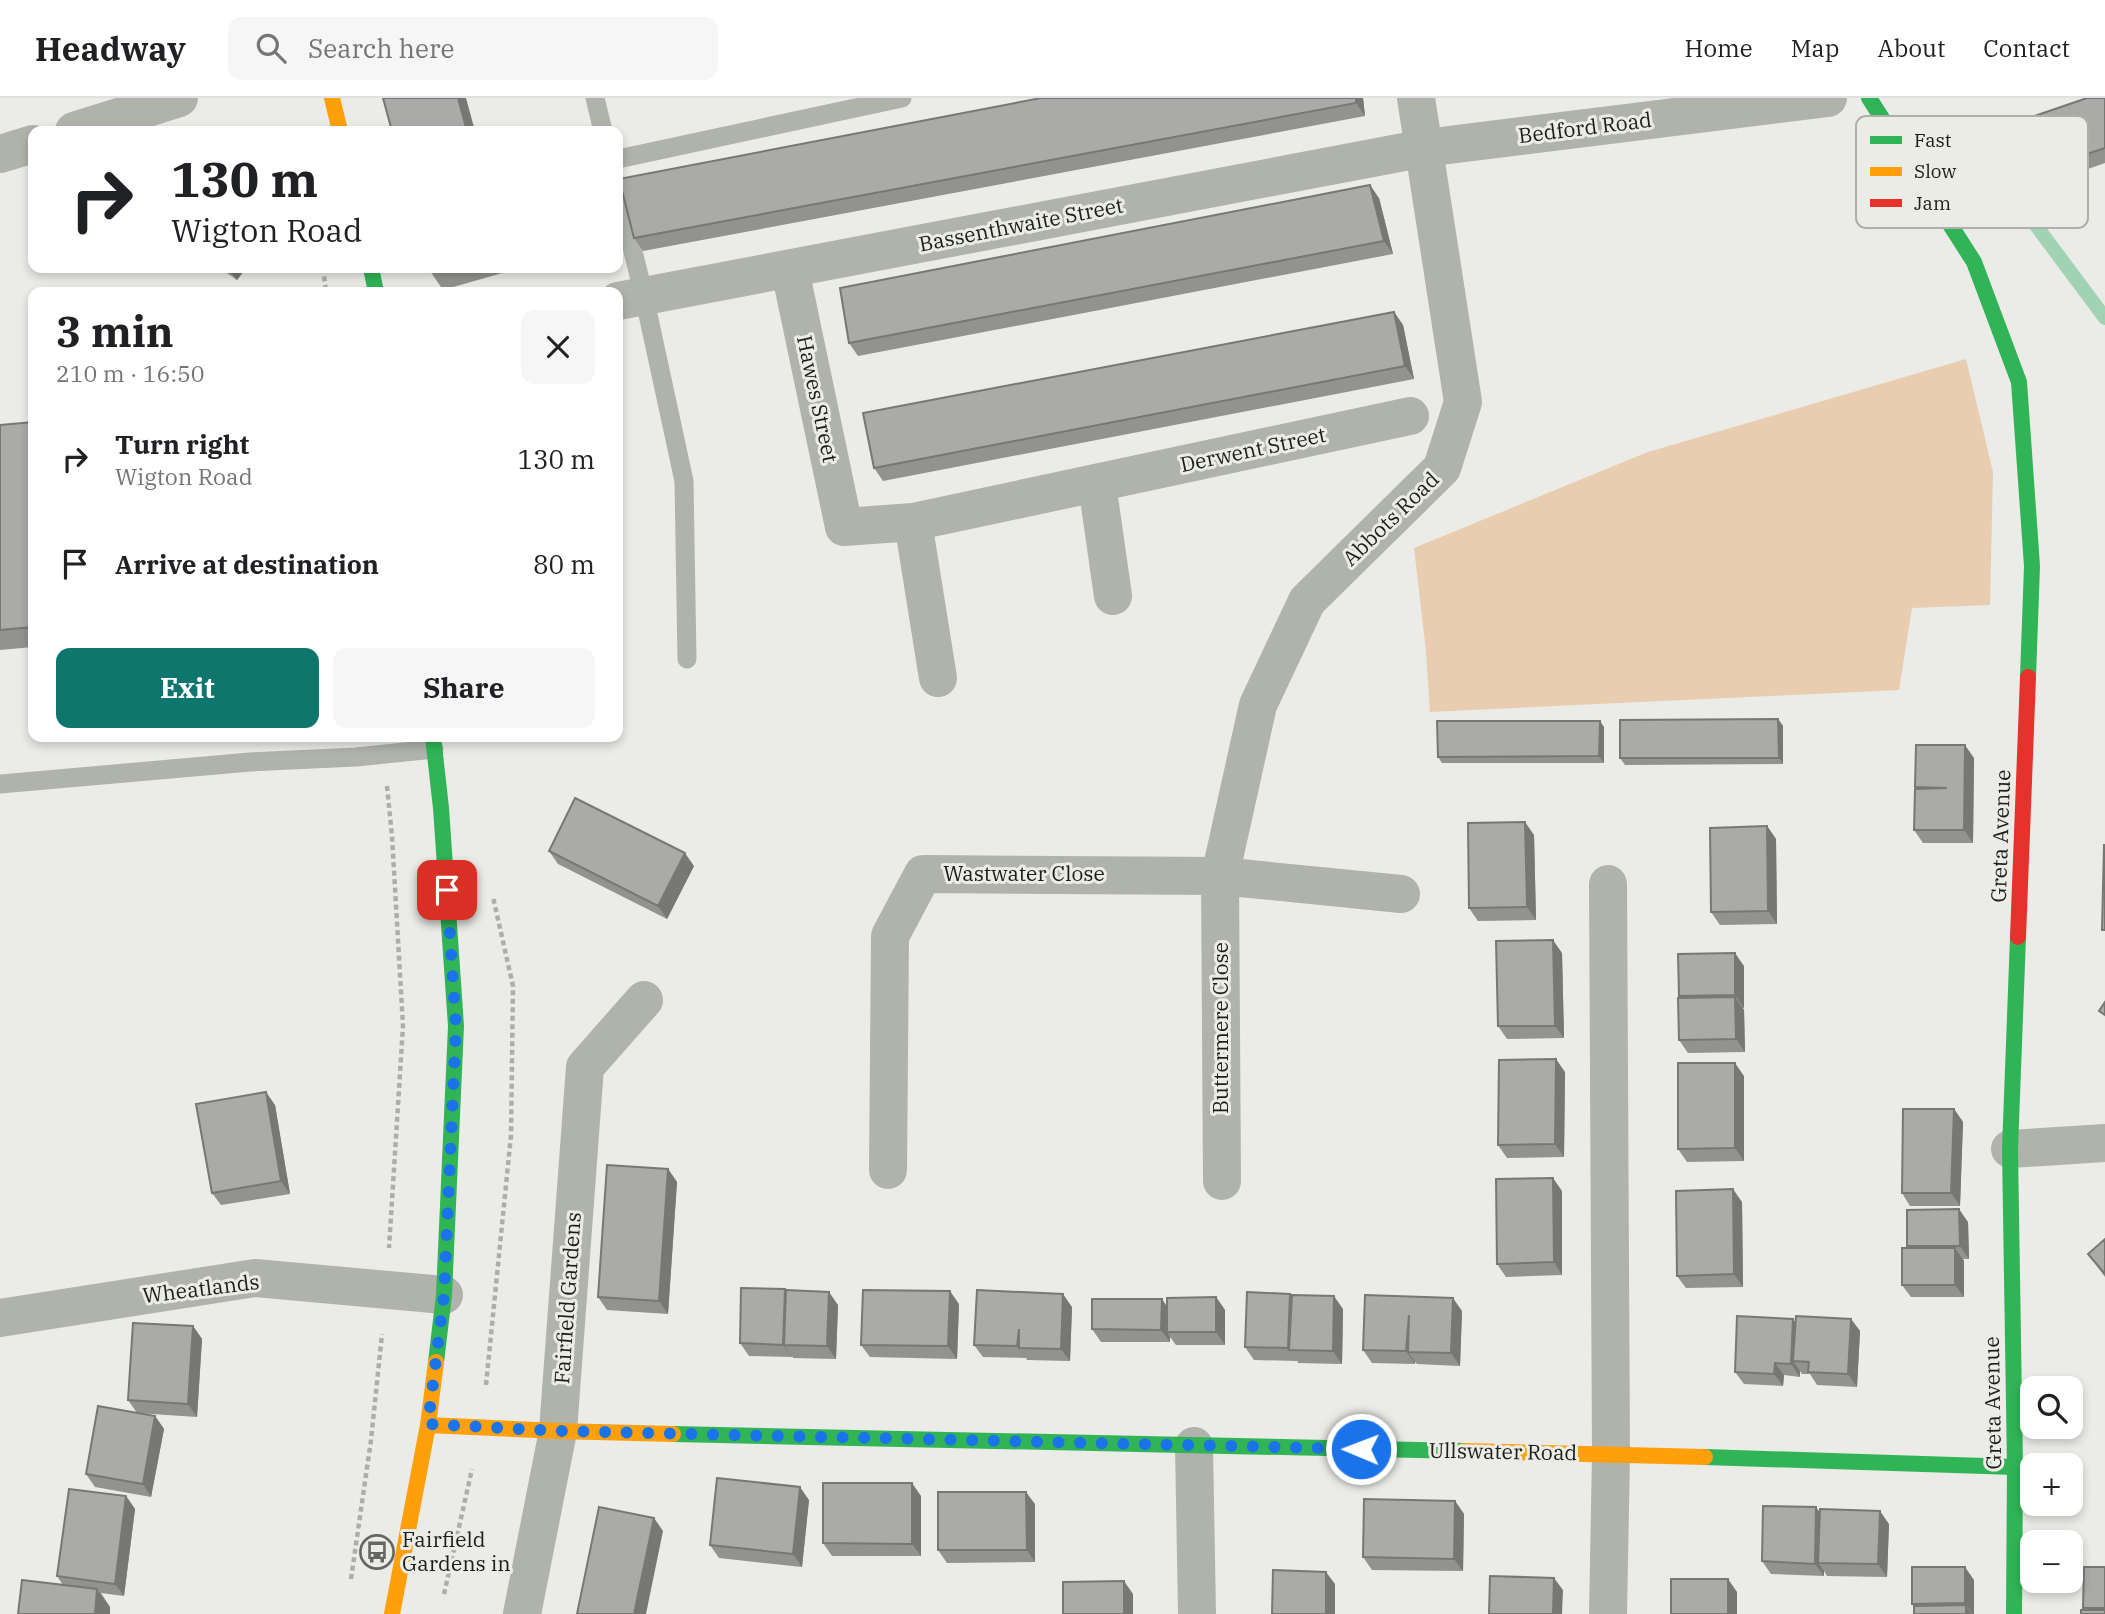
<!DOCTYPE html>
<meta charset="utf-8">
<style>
body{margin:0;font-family:"IBM Plex Serif",serif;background:#f6f6f6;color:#202124;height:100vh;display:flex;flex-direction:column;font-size:26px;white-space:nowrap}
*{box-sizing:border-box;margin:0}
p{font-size:23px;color:#757577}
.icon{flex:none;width:38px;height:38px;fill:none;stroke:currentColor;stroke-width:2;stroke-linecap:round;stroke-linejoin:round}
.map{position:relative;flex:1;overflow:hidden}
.details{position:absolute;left:28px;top:189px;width:595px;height:455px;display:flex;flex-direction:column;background:#fff;border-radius:14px;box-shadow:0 4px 10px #0003}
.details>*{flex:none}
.hud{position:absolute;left:28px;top:28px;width:595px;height:147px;border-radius:14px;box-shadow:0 4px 10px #0003;background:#fff;color:#202124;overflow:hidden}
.fabs{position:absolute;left:2020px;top:1278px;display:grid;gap:14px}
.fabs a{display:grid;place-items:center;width:63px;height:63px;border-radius:14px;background:#fff;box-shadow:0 4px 10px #0003;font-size:35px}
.pin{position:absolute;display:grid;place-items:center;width:60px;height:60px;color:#fff;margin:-30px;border-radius:14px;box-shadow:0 4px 10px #0006}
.me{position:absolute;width:77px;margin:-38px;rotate:271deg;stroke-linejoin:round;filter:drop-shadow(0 0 5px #0008)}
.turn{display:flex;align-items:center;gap:24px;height:147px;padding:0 28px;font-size:32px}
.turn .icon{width:91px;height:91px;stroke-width:2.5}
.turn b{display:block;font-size:49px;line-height:60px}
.round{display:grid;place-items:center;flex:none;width:74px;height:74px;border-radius:14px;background:#f6f6f6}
.summary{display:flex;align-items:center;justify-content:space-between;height:119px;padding:0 28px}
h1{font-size:42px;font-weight:800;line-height:52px}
.primary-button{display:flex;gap:14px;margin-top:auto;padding:14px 28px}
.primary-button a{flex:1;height:80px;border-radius:14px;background:#0f766e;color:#fff;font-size:28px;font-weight:800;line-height:80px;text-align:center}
.primary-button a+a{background:#f6f6f6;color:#202124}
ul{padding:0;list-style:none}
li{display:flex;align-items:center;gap:21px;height:105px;padding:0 28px}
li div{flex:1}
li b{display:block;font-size:26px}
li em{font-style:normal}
header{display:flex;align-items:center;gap:42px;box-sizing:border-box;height:98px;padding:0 35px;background:#fff;border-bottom:2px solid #e0e0e0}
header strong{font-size:33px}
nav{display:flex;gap:38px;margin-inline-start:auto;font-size:24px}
.search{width:490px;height:63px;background:#f6f6f6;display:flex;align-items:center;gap:18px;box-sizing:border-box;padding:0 24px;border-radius:14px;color:#757577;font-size:26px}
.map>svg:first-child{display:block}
.green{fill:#e9cdb0}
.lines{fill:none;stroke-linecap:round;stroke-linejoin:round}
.stream{stroke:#a1d2b3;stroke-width:14}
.path{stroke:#acafa9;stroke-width:4.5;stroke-dasharray:5 3.5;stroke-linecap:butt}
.lane{stroke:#afb3ac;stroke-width:19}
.street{stroke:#afb3ac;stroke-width:38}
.fast{stroke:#30b455;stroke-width:16}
.slow{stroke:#ff9f0a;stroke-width:16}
.jam{stroke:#e5322d;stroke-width:16}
.wall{fill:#929290}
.shaded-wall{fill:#777776}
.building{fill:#aaaaa8;stroke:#777776;stroke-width:2}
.route{stroke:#1a73e8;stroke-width:12;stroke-dasharray:0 21.6}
.labels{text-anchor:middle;stroke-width:6;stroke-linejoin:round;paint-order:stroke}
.street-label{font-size:21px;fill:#1d1d1b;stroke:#ecece7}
.poi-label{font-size:21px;fill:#1d1d1b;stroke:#ecece7;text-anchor:start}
.key{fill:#ecece7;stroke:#aeaeaa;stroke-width:2}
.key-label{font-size:19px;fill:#1d1d1b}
</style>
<header>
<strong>Headway</strong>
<div class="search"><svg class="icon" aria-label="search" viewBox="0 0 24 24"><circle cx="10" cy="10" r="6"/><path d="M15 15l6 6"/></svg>Search here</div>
<nav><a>Home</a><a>Map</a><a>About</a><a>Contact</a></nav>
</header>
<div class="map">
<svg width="2105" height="1516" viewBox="0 0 2105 1516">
<rect width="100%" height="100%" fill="#ebebe8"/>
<path class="green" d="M1966 261 1993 374 1990 507 1912 510 1899 592 1430 614 1426 553 1414 450 1648 354Z"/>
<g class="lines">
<path class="stream" d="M1967 35 2105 220"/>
<path class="path" d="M323 170 326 194
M387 688 392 738 403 928 389 1150
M486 1287 511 1037 513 888 493 799
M351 1481 371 1342 382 1236
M444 1496 472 1371"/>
<path class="lane" d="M595 0 603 33
M618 61 902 0
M618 92 644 198 684 383 687 561
M0 686 250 664 356 659 434 651"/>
<path class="street" d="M74 33 179 0
M0 56 33 46
M790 172 844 429 913 424 1410 318
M618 203 1425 50 1828 0
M1097 386 1113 498
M913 424 938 580
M1608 786 1611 1356 1608 1516
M2010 1051 2105 1045
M888 1072 890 838 923 776 1220 778 1401 796
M1222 1083 1220 778 1258 607 1307 503 1442 370 1463 304 1416 0
M0 1220 255 1180 444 1197
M1194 1348 1197 1516
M522 1516 558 1333 585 969 644 902"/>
<path class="fast" d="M1869 0 1974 164 2019 284 2032 468 2028 579
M371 170 376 194
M433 639 441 710 456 928 444 1197 436 1264
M673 1336 1464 1353
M1705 1359 2015 1369
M2014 1516 2015 1369 2010 1051 2018 839"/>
<path class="slow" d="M332 0 340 33
M428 1327 558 1333 673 1336
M1464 1353 1705 1359
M392 1516 428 1327 436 1264"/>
<path class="jam" d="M2018 839 2028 579"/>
</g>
<path class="wall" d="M1041 0H1363L1365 18 643 153 634 140Z
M2105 0V65L2040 88 2031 75Z
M1379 100 1393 156 858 258 849 245Z
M220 170H246L237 182Z
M429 170H513V172L443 192 430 173Z
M1394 214 1403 227 1414 281 883 383 874 370Z
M33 324V549L0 552V327Z
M1778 621 1783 628V666L1625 667 1620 660Z
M1604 629V665H1442L1438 659Z
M1974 660 1973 745H1923L1914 732 1916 691 1915 689Z
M1767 728 1776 741 1777 826 1720 827 1711 814Z
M1534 737 1536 822 1478 823 1469 810Z
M549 753 694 768 667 821 558 766Z
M1562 855 1564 940 1507 941 1498 928Z
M1744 868V910H1743L1744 912 1745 954 1688 955 1679 942 1680 900 1679 898Z
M1565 974 1564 1059 1507 1060 1498 1047Z
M1744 978V1063L1687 1064 1678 1051Z
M275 1007 290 1096 221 1107 212 1095Z
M1954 1011 1963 1024 1960 1108H1910L1902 1095Z
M668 1071 677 1084 668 1216 607 1212 598 1199Z
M1562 1093V1177L1506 1179 1497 1166Z
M1742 1104 1743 1189 1686 1190 1677 1178Z
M1968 1124 1969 1161H1963L1964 1163V1199H1911L1902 1187 1908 1150 1907 1148Z
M2105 1141V1179L2088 1156Z
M786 1193 838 1207 836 1261 793 1260 792 1258V1259L749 1258 740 1245Z
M1290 1196 1292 1198 1343 1211 1342 1266 1298 1265 1297 1262V1263L1254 1262 1245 1249Z
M1216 1199 1225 1212V1247H1176L1170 1239V1244H1101L1092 1231 1162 1201 1167 1209Z
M959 1206 957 1261 870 1259 861 1247Z
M1072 1209 1070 1263 1027 1262 1026 1260 983 1259 974 1247Z
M1462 1213 1460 1268 1417 1266 1415 1264V1266L1372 1265 1363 1252Z
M1851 1221 1860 1233 1857 1289 1817 1287 1810 1276H1802L1800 1273V1279L1784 1277 1783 1288 1744 1286 1735 1274 1795 1223Z
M193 1228 202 1241 197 1319 137 1315 128 1302Z
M155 1318 164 1331 151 1399 95 1389 86 1376Z
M126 1398 135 1411 124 1498 101 1495 110 1509V1516H18L63 1487 57 1478Z
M921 1398V1458H832L823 1445Z
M809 1402 802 1469 719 1460 710 1447Z
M1455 1403 1464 1416 1463 1473 1372 1472 1363 1459Z
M1035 1406V1464L947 1465 938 1452Z
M1820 1415 1889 1426 1887 1479 1827 1478 1824 1473V1478L1771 1476 1762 1463Z
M1974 1482V1516H1914V1509L1912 1506Z"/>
<path class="shaded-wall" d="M458 0H466L475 33H467Z
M1356 0H1363L1365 18 1356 5Z
M1370 87 1379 100 1393 156 1384 143Z
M228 170H246L237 182Z
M1394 214 1403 227 1414 281 1405 268Z
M1778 621 1783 628V666L1779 660Z
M1600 623 1604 629V665L1599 658Z
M1965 647 1974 660 1973 745 1964 732Z
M1525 724 1534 737 1536 822 1527 809Z
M1767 728 1776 741 1777 826 1768 813Z
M685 755 694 768 667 821 658 808Z
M1553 842 1562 855 1564 940 1555 928Z
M1735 855 1744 868V910L1735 897Z
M1735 899 1744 912 1745 954 1736 941Z
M1556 961 1565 974 1564 1059 1555 1046Z
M1735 965 1744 978V1063L1735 1050Z
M266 994 275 1007 290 1096 281 1083Z
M1954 1011 1963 1024 1960 1108 1951 1095Z
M668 1071 677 1084 668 1216 659 1203Z
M1553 1080 1562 1093V1177L1554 1164Z
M1733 1091 1742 1104 1743 1189 1734 1176Z
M1959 1111 1968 1124 1969 1161 1960 1148Z
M1955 1150 1964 1163V1199L1955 1187Z
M785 1191 794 1204 784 1247 792 1259 783 1247Z
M950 1193 959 1206 957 1261 948 1248Z
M829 1194 838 1207 836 1261 827 1248Z
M1063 1196 1072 1209 1070 1263 1061 1251Z
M1290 1196 1299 1208 1289 1252 1297 1263 1288 1250Z
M1334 1198 1343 1211 1342 1266 1333 1253Z
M1216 1199 1225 1212V1247L1216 1234Z
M1453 1200 1462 1213 1460 1268 1451 1255Z
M1162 1201 1170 1214 1167 1234 1170 1239V1244L1161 1232Z
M1409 1217 1408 1254 1415 1264V1266L1406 1253Z
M1793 1221 1802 1233 1793 1263 1800 1273V1279L1791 1266Z
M1851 1221 1860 1233 1857 1289 1848 1276Z
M193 1228 202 1241 197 1319 188 1306Z
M1775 1265 1784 1277 1783 1288 1774 1276Z
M155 1318 164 1331 151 1399 143 1386Z
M912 1385 921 1398V1458L912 1446Z
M800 1389 809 1402 802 1469 793 1456Z
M1026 1394 1035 1406V1464L1027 1452Z
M126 1398 135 1411 124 1498 115 1486Z
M1455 1403 1464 1416 1463 1473 1454 1461Z
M1816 1409 1825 1422 1818 1465 1824 1473V1478L1815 1466Z
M1880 1413 1889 1426 1887 1479 1878 1466Z
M654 1420 663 1433 646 1516H634Z
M1965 1469 1974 1482V1516H1973L1965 1505Z
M1326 1474 1335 1486V1516H1326Z
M1554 1480 1563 1492 1562 1516H1553Z
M1728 1481 1737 1494V1516H1728Z
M1124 1483 1133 1496V1516H1124Z
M97 1491 110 1509V1516H95Z
M1966 1507 1972 1516H1966Z"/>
<path class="building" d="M383 0H458L467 33H392Z
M1041 0H1356V5L634 140 619 81Z
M2087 0H2105V50L2031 75 2014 25Z
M1370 87 1384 143 849 245 840 190Z
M429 170H443L430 173Z
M1394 214 1405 268 874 370 863 315Z
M33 324V529L0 532V327Z
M1778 621 1779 660H1620V622Z
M1437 623H1600L1599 658 1438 659Z
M1916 647H1965L1964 732H1914L1915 691 1947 690 1915 689Z
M575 700 685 755 658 808 549 753Z
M1525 724 1527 809 1469 810 1468 725Z
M1767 728 1768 813 1711 814 1710 730Z
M2104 747H2105V832H2102Z
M1553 842 1555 928H1498L1496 843Z
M1735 855V897L1679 898 1678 856Z
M1735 899 1736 941 1679 942 1678 900Z
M2105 904V917L2099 913Z
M1556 961 1555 1046 1498 1047 1499 962Z
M1678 965H1735V1050L1678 1051Z
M266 994 281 1083 212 1095 196 1006Z
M1903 1011H1954L1951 1095H1902Z
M607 1067 668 1071 659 1203 598 1199Z
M1553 1080 1554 1164 1497 1166 1496 1081Z
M1733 1091 1734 1176 1677 1178 1676 1093Z
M1959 1111 1960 1148H1907V1112Z
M2105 1141V1176L2088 1156Z
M1902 1150H1955V1187H1902Z
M741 1190 785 1191 783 1247 740 1245Z
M786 1192 829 1194 827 1248 784 1247Z
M863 1192 950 1193 948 1248 861 1247Z
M977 1192 1063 1196 1061 1251 1019 1250V1231L1017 1248 974 1247Z
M1247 1194 1290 1196 1288 1250 1245 1249Z
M1292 1197 1334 1198 1333 1253 1289 1252Z
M1365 1197 1453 1200 1451 1255 1408 1254 1409 1217 1406 1253 1363 1252Z
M1216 1199V1234H1167V1200Z
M1092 1201H1162L1161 1232 1092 1231Z
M1737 1218 1793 1221 1791 1266 1775 1265 1774 1276 1735 1274Z
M1796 1218 1851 1221 1848 1276 1808 1274 1809 1264 1793 1263Z
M133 1225 193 1228 188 1306 128 1302Z
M98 1308 155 1318 143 1386 86 1376Z
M717 1380 800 1389 793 1456 710 1447Z
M823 1385H912V1446L823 1445Z
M69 1391 126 1398 115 1486 57 1478Z
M938 1394H1026L1027 1452H938Z
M1364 1401 1455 1403 1454 1461 1363 1459Z
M1763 1408 1816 1409 1815 1466 1762 1463Z
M599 1409 654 1420 634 1516H577Z
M1820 1411 1880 1413 1878 1466 1818 1465Z
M1912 1469H1965V1505L1912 1506Z
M2084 1469H2105V1510H2083Z
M1273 1472 1326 1474V1516H1272Z
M1490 1478 1554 1480 1553 1516H1489Z
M1671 1481H1728V1516H1671Z
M22 1482 97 1491 95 1516H18Z
M1124 1483V1516H1063V1484Z
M1966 1507V1516H1914V1508Z
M2081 1512H2105V1516H2081Z"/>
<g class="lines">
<path class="route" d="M447 792 456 929 444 1197 428 1326 558 1333 1361 1351"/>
</g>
<defs>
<g id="bus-ring" transform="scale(1.75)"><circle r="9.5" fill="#ecece7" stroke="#656563" stroke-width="1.5"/><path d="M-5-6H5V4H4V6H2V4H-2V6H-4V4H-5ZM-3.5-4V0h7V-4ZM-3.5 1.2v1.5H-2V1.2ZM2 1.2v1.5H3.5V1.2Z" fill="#656563"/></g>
</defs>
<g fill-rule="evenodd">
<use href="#bus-ring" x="377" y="1454"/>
</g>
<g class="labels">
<g class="street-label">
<text transform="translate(1585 30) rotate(-7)" y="7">Bedford Road</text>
<text transform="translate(1021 127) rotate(-11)" y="7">Bassenthwaite Street</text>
<text transform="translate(817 301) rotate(78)" y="7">Hawes Street</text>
<text transform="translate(1253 352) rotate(-12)" y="7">Derwent Street</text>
<text transform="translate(1391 421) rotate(-44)" y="7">Abbots Road</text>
<text transform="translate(2001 738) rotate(-88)" y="7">Greta Avenue</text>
<text x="1024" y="783">Wastwater Close</text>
<text transform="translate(1221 930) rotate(-90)" y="7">Buttermere Close</text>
<text transform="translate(201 1191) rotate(-7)" y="7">Wheatlands</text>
<text transform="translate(568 1200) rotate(-86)" y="7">Fairfield Gardens</text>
<text transform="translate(1993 1305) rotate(-91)" y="7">Greta Avenue</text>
<text transform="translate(1503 1354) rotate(1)" y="7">Ullswater Road</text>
</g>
<g class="poi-label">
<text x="402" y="1449">Fairfield<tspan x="402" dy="24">Gardens in</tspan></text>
</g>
</g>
<rect x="1856" y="18" width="232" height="112" rx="10" class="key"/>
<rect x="1870" y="38" width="32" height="8" fill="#30b455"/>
<rect x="1870" y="69" width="32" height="9" fill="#ff9f0a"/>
<rect x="1870" y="101" width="32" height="8" fill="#e5322d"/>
<g class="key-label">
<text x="1914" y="49">Fast</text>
<text x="1914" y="80">Slow</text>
<text x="1914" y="112">Jam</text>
</g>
</svg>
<div class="fabs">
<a><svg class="icon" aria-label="search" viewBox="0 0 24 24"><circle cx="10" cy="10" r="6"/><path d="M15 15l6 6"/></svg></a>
<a>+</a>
<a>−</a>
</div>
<div class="pin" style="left:447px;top:792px;background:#d93025"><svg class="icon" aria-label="arrive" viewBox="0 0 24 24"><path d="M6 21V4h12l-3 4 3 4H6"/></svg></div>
<svg class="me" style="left:1361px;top:1351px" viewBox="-20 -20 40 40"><circle r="17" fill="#1a73e8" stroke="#fff" stroke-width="3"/><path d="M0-11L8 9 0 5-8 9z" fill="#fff"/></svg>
<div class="hud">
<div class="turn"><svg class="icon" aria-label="right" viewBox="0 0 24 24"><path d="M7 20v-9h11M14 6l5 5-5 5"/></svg><div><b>130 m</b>Wigton Road</div></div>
</div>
<section class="details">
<div class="summary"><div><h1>3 min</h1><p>210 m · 16:50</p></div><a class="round"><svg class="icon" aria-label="close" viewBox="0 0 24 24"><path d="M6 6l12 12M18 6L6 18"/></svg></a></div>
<ul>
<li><svg class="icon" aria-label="right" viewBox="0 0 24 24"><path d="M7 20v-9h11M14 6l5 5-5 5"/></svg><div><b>Turn right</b><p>Wigton Road</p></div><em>130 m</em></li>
<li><svg class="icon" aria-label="arrive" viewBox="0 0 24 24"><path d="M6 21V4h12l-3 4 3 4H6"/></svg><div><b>Arrive at destination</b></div><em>80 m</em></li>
</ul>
<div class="primary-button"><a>Exit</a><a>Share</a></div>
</section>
</div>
